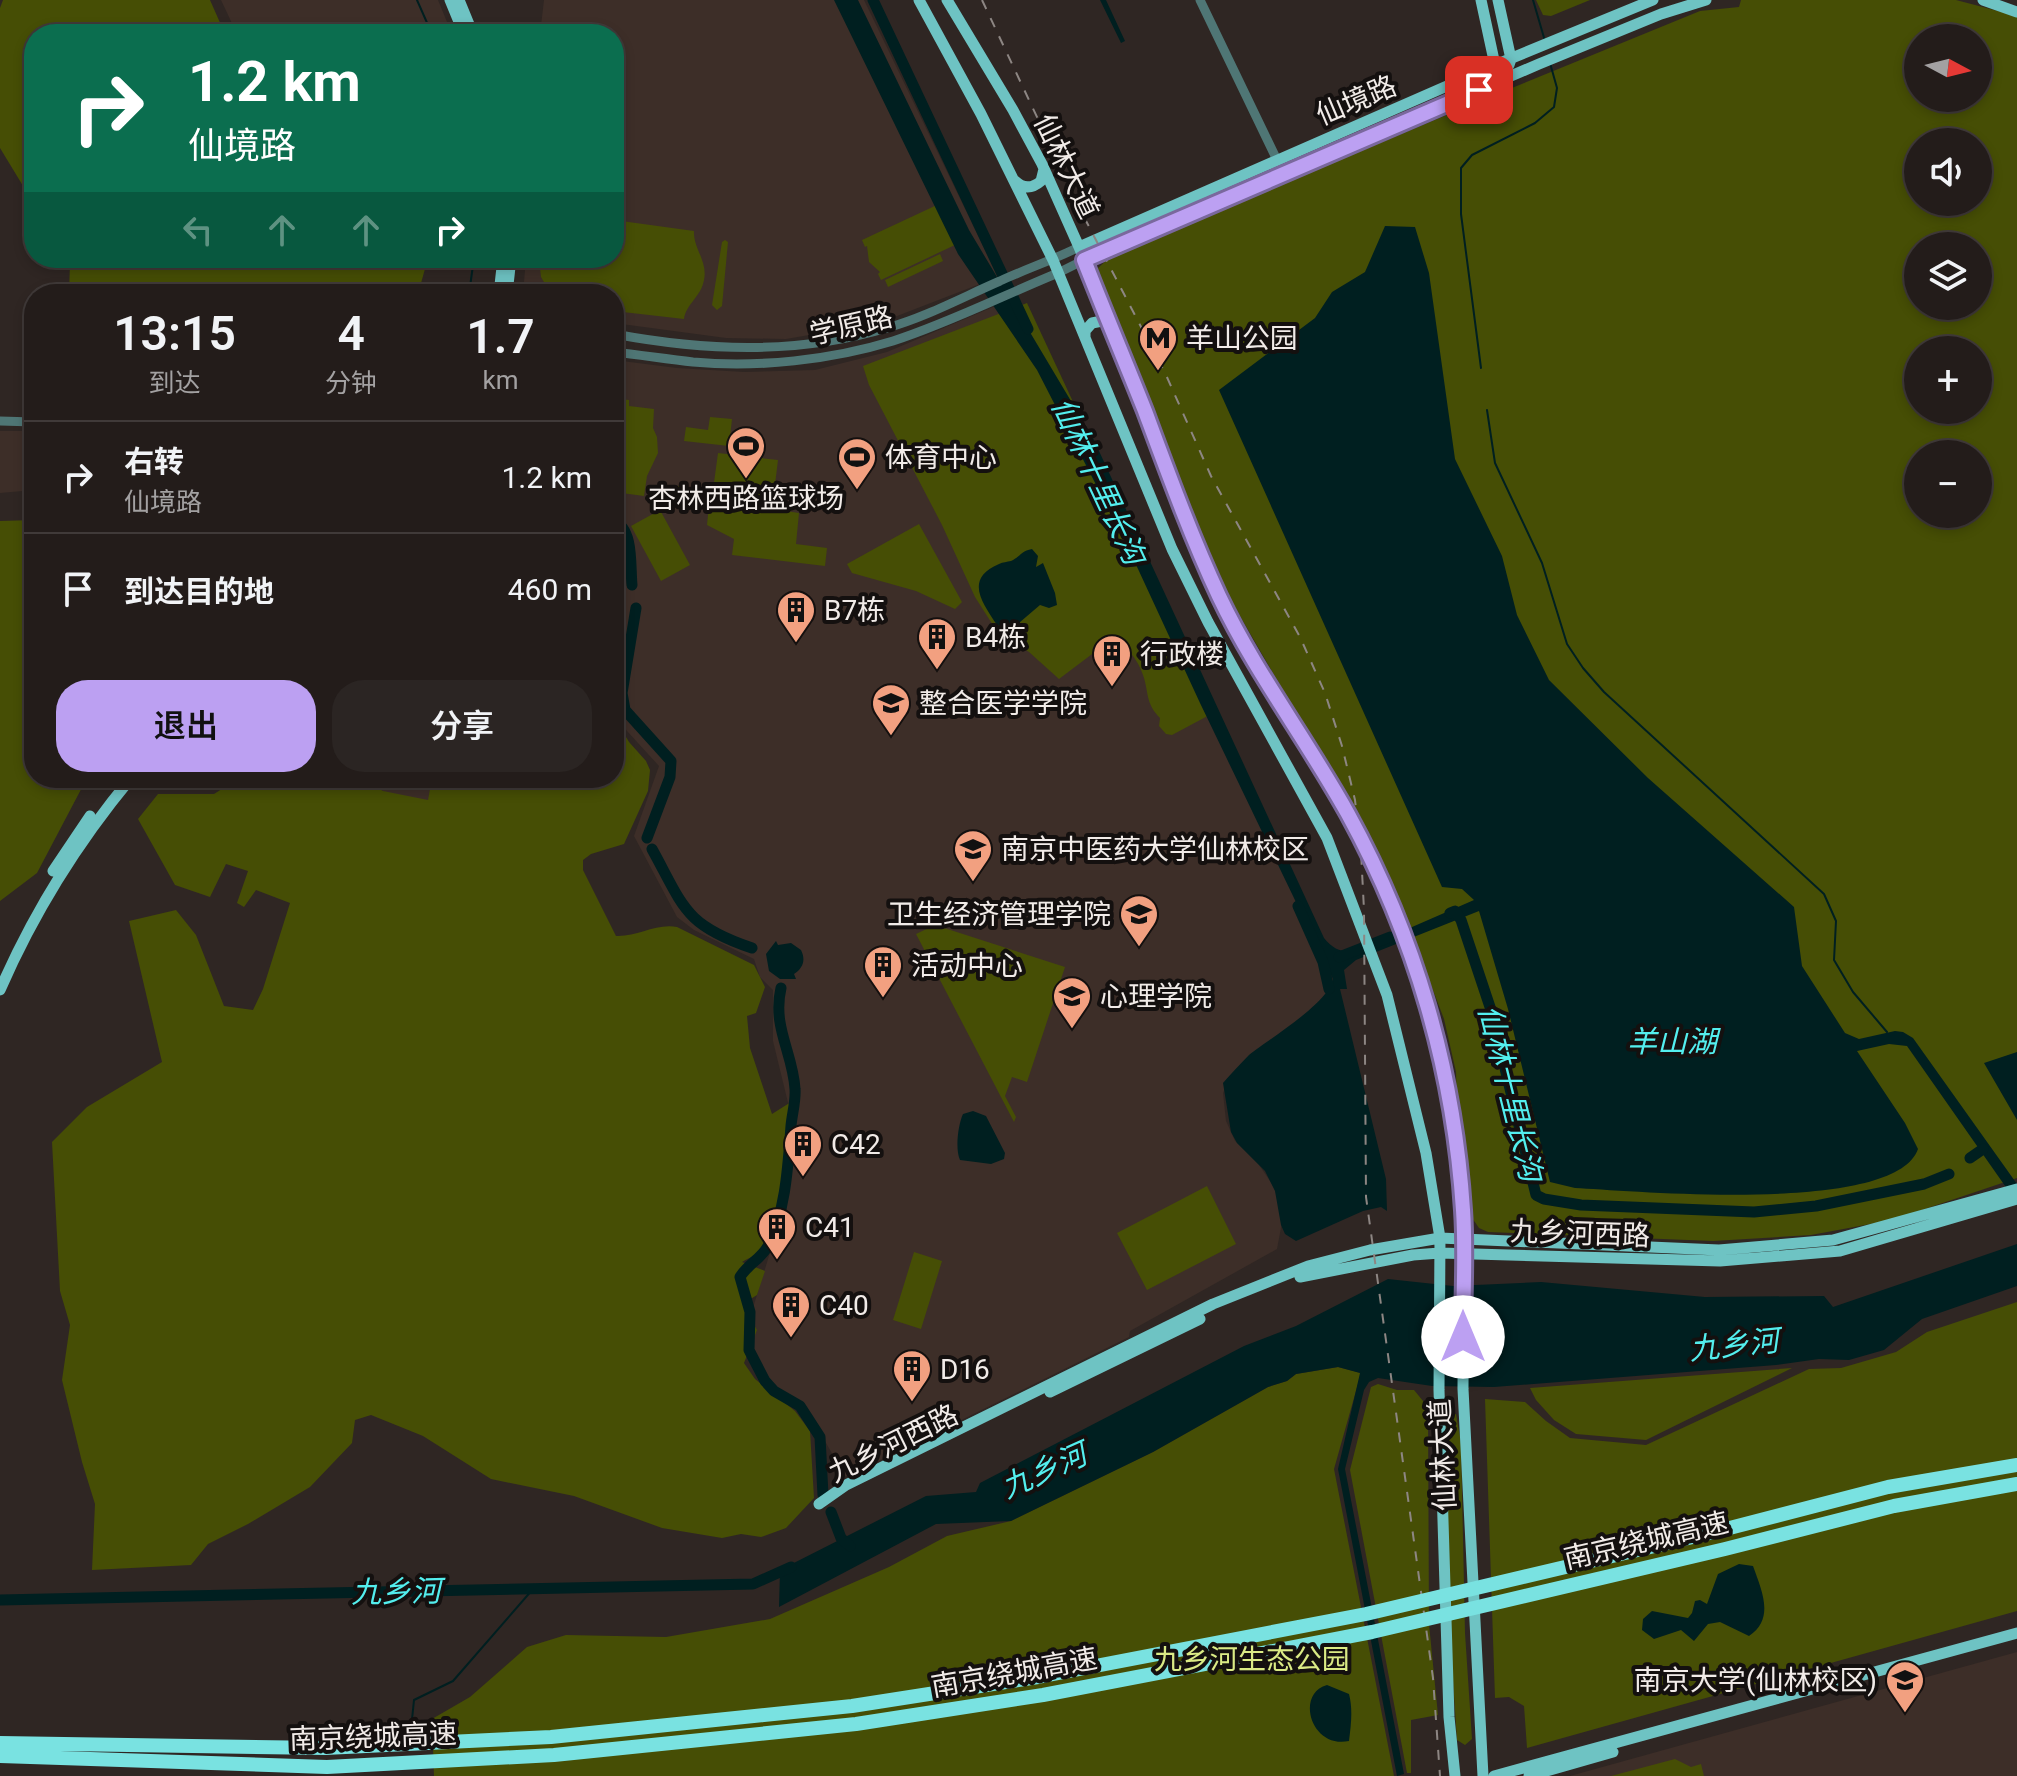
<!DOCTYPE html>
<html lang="zh">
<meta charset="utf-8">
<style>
body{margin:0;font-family:Roboto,"Noto Sans SC",sans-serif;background:#2b2523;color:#f1f3f6;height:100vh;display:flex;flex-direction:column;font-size:30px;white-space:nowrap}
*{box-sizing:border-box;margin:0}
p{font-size:26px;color:#a3a1a2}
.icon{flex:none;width:44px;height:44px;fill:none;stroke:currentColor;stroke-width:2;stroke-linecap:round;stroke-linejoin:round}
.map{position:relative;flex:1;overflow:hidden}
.details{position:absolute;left:24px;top:284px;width:600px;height:504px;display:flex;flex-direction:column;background:#231c1a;border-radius:32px;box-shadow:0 4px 12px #0003,0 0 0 2px #403a39}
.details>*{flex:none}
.hud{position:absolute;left:24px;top:24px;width:600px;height:244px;border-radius:32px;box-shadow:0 4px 12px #0003,0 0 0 2px #403a39;background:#0b6e4f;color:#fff;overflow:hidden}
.needle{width:52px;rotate:97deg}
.buttons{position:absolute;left:1904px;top:24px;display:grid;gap:16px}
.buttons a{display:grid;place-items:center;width:88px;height:88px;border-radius:50%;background:#231c1a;box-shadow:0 4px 12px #0003,0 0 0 2px #403a39;font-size:40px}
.pin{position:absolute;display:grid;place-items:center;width:68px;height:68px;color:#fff;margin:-34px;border-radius:16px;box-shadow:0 4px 12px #0006}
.me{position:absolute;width:88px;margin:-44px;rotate:0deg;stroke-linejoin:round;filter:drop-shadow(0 0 6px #0008)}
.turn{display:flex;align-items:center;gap:28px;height:168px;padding:0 32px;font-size:36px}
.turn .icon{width:104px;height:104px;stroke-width:2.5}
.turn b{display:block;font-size:56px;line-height:68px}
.lanes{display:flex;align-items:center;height:76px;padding:0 32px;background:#0003;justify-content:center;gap:40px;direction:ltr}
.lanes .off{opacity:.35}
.eta{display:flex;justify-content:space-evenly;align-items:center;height:136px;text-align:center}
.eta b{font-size:48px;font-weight:600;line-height:56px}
.action{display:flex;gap:16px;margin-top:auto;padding:16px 32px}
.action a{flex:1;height:92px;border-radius:32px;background:#bca0f2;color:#111;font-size:32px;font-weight:600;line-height:92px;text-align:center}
.action a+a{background:#2b2523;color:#f1f3f6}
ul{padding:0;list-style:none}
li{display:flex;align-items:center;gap:24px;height:112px;padding:0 32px;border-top:2px solid #403a39}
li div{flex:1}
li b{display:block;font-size:30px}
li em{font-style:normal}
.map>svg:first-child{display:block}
.built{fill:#3d2e28}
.green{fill:#464e05;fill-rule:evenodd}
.water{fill:#001f20}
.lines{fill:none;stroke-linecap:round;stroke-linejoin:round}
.stream{stroke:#001f20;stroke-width:2}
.river{stroke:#001f20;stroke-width:11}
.minor{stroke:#4f7675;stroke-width:9}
.major{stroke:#6ec3c3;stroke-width:11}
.rail{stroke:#8d8683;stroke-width:2;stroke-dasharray:10 10;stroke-linecap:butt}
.highway-bridge{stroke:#79e2e1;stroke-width:14}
.route-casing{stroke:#7a689d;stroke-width:20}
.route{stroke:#bca0f2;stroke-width:14}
.labels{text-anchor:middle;stroke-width:8;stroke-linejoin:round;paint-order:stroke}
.street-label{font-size:28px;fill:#f1ebe8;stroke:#14100f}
.poi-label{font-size:28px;fill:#f1ebe8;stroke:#14100f;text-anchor:start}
.park-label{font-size:28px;fill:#dbeb85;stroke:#14100f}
.water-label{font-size:30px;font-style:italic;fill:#53eeee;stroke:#14100f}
</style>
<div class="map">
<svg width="2017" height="1776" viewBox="0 0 2017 1776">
<rect width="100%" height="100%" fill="#2f2623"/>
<path class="built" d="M221 0H438L452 34H237Z
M544 0H864L998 277 897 316 862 326 786 339 726 338 614 323V294H523L526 258H614V34H540Z
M1012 299 1021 301 1334 983V989L1227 1084 1223 1093 1226 1121 1235 1141 1259 1165 1274 1187 1283 1217 1277 1249 1130 1331 1129 1337 848 1476H845L818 1429 799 1408 766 1383 753 1363 752 1311 781 1217 791 1115 773 1041V990L760 977 754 959 694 930 677 917 634 836 659 766 627 731 614 710V666L624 610 614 612V360L677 368 744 372 815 370 887 352Z
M0 431H34V490L0 493Z
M358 778H438L435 802 408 804Z
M2017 1652V1776H1570Z"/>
<path class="green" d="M3 0H210L225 34H34V204L0 148V8Z
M1536 0H1590L1551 16 1543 15Z
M1741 0H1956L2017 16V1178L1892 1220 1811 1235 1713 1241 1488 1232 1479 1228 1470 1215 1457 1108 1456 1072 1444 1019 1392 883 1371 842 1229 597 1191 516 1096 278 1098 268 1111 256 1480 101 1700 11 1739 7ZM1918 38H1978V98H1918ZM1918 142H1978V202H1918ZM1918 246H1978V306H1918ZM1918 350H1978V410H1918ZM1918 454H1978V514H1918Z
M939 204 957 244 881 280 878 274 880 272 869 262 867 246 865 247 862 240Z
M614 220 694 231C693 248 708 261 704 280 701 297 686 304 684 319L614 311V294H551L541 277 539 258H614Z
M725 240 728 242 722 306 717 310 712 305 722 242Z
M940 254 943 261 888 287 885 280Z
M67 258H428L418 294H69L70 263Z
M1027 303 1217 711 1172 735 1166 734 1159 726 1160 718C1145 703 1149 692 1143 675 1138 659 1126 648 1116 636L1059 679 1029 652 998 633 975 597 942 525 869 385 863 366Z
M34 340V408L30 407 25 347Z
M614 398 629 400V406L654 409 653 428 657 437 658 453 647 476 644 496 614 492Z
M710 417 732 419 729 446 684 441 686 427 708 430Z
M718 453 778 460 772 509 799 513 796 544 827 548 825 566 732 555 734 539 707 525 709 505 694 503 695 493 677 491 678 486 713 490Z
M660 510 690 565 661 581 631 526Z
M34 520V778H87L37 873 0 901V521Z
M919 524 962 602 955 609 916 591 852 573 847 564Z
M614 717 629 742 646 761 650 770 648 791 624 844 591 854 583 860V870L616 936C637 937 656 923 677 927L754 965 765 987 756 1013 747 1016 750 1048 772 1114 791 1102C787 1139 782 1212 766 1244 761 1254 751 1257 742 1262L765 1271 757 1295 749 1300 753 1323 757 1330 744 1363 755 1379 795 1411 810 1431 814 1498 786 1528 761 1537 741 1534 722 1538 662 1528 574 1496 491 1479 423 1436 371 1415 355 1420 352 1443 310 1487 248 1524 208 1544 191 1565 92 1570 95 1504 82 1462 62 1380 70 1325 60 1291 52 1142 87 1107 162 1062 129 921 176 910 196 935 224 1006 253 1010 263 989 290 903 256 890 244 907 237 903 248 871 226 864 210 897 175 885 138 819 158 794H214L239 778H361L383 791 428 800 432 778H614Z
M935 925 1065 967 1027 1082 1012 1077 1005 1096 1016 1117 1014 1122 916 934Z
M1207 1186 1236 1244 1147 1290 1117 1233Z
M914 1252 942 1261 921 1329 893 1320Z
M2017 1302V1611L1527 1748 1524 1706 1509 1697 1495 1698 1485 1399 1525 1402 1546 1421 1570 1438 1646 1445 1809 1369 1841 1368 1896 1352 1927 1332Z
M1338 1367 1361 1373 1334 1469 1394 1776H434L432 1719 470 1697 527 1647 566 1635 666 1637 770 1619 889 1567 947 1536 1011 1521 1153 1452 1268 1387 1287 1381 1296 1374Z
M1792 1368 1646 1440 1576 1434 1554 1420 1536 1400 1530 1388Z
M1378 1384 1397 1390H1414L1428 1407 1429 1624 1438 1715 1411 1720V1773H1407L1350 1470 1371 1387Z
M1450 1414H1456L1461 1443 1465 1633 1472 1739 1465 1745 1457 1740 1450 1634 1446 1421Z
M1675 1759 1691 1767 1701 1764 1704 1776H1611Z"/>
<path class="water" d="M834 0H858L969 230 1093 438 1324 938C1334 950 1342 953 1357 951L1474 900 1462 889 1442 887 1219 390 1315 318 1332 292 1365 272 1385 226 1415 227 1429 273 1455 459 1502 556 1517 615 1549 680 1648 778 1794 907 1802 966 1845 1033 1859 1039 1895 1031 1903 1032 1913 1038 2017 1184V1203L1907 1046 1889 1044 1857 1051 1905 1123 1918 1149C1895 1215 1635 1191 1575 1188L1550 1182 1508 1009 1479 911 1356 960 1344 970 1347 989H1340L1386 1179 1387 1211 1381 1207 1363 1211 1296 1241 1285 1234 1281 1225 1275 1191 1265 1171 1237 1143 1231 1132 1223 1083C1231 1074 1240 1064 1249 1055 1269 1039 1329 1003 1333 979L1200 703 1126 543 1037 370 958 254Z
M1100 0H1106L1125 41 1121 43Z
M1032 549 1038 556 1036 567 1043 563 1055 593 1057 605 1049 608 1040 605 1012 629 997 625C982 602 964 579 999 564 1003 562 1007 562 1011 561 1020 557 1021 551 1032 549Z
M776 941 778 945 791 943 801 950C806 960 803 968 794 974L796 979H780L769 971 766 954Z
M2017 1052V1120L1984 1063Z
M973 1111 986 1116 1005 1153 1004 1159 991 1164 960 1160C955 1149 958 1125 963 1114Z
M2017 1244V1286L1922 1319 1884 1350 1849 1360 1819 1359 1776 1365 1494 1387 1432 1386 1378 1378 1369 1382 1364 1390 1345 1469 1404 1774 1397 1776 1338 1469 1360 1373 1338 1367 1296 1374 1287 1381 1268 1387 1153 1452 1011 1521 936 1524 779 1607 780 1570 926 1496 976 1492 980 1483 1244 1346 1296 1326 1388 1279 1453 1286 1541 1282 1705 1297 1824 1296 1833 1307Z
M1739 1564 1753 1566C1762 1591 1775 1619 1749 1636L1720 1622 1708 1624 1694 1641 1681 1630 1654 1639 1642 1630 1643 1619 1652 1611 1688 1618 1692 1613 1695 1601 1700 1600 1707 1604 1718 1574Z
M1327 1685 1349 1694C1353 1709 1351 1725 1349 1741 1311 1749 1295 1694 1327 1685Z"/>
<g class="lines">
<path class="stream" d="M417 0 432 34
M1533 0 1545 41
M469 294 474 258
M1481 368 1461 214V168L1472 155 1535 123 1554 107 1557 88 1550 63
M1487 410 1495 463 1542 563 1567 644 1583 668 1604 692 1824 894 1836 921 1834 960 1853 992 1887 1032
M410 1739 414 1700 453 1681 533 1589"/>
<path class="river" d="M873 0 1028 329
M614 521C634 529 630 566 632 585
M636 608 622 693 625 710 671 761 670 777 647 838
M652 849C684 907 684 925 752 948
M1298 906 1323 962 1329 989
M1450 913 1455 911 1461 920 1490 1007 1536 1195 1544 1199 1581 1205 1754 1212 1816 1206 1924 1184 1949 1174
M1339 957 1390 937
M781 988C772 1027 793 1053 795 1089 796 1101 792 1114 791 1126 788 1165 786 1210 768 1246 761 1259 748 1264 740 1277L750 1312 749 1350 765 1381 774 1391 800 1406 820 1437 823 1495
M1970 1158 1983 1149
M831 1512 841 1538 850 1546
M0 1600 753 1584 791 1567"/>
<path class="minor" d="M1200 0 1277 160
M614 334C705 351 797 355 887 328 926 317 963 297 1000 281 1026 269 1053 260 1079 247
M614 352C640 355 667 359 693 362 758 368 831 360 893 341 949 323 1004 295 1058 273L1084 260
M0 421 34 422"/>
<path class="major" d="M450 0 464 34
M459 0 473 34
M919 0 981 114 1053 260 1172 549 1208 622 1327 838 1387 995 1426 1153 1440 1238 1439 1390 1449 1717 1455 1776
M947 0 1013 110 1042 164 1079 247 1220 598 1288 718 1318 762 1368 852 1389 897 1427 1001 1441 1051 1452 1111 1464 1213 1463 1389 1483 1776
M1481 0 1495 65 1498 69
M1498 0 1511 59 1509 65
M1983 0 2017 12
M1015 181C1023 189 1032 189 1041 181L1044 169
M1079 247 1495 65 1653 0
M1084 260 1539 64 1661 14 1706 0
M499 294 503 258
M507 294 511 258
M1085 337V331L1092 323 1102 321 1110 327
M53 871 90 816
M0 990C34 912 77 843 131 778
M1300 1277 1413 1255 1440 1253 1720 1261 1840 1251 2017 1199
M1050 1392 1200 1319
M819 1504 846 1485 1213 1304 1308 1266 1370 1250 1440 1238 1719 1250 1833 1240 2017 1189
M1494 1776 2017 1633
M1529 1776 1613 1752"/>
<path class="rail" d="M982 0 1084 217 1166 375 1211 476 1300 637 1325 693 1342 746 1355 800 1361 852 1364 910 1366 1197 1433 1678 1440 1776"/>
<path class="highway-bridge" d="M0 1743 325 1748 551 1737 852 1706 1038 1677 1366 1614 1718 1531 1888 1487 2017 1465
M0 1756 327 1767 554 1755 856 1724 1043 1695 1372 1632 1725 1549 1894 1506 2017 1484"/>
</g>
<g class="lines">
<g class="route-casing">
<path id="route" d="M1463 1337C1463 1295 1466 1252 1463 1210 1454 1071 1415 936 1348 814 1307 740 1255 672 1219 596 1191 536 1168 473 1145 411 1125 361 1104 311 1084 260L1479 90"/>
</g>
<use href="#route" class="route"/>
</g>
<defs>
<g id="metro-pin" transform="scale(2)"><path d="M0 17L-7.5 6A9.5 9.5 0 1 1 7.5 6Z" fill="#f2a080" stroke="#14100f"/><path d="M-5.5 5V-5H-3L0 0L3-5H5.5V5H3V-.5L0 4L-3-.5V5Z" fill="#111"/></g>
<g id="stadium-pin" transform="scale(2)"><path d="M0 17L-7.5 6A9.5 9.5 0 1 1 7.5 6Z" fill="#f2a080" stroke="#14100f"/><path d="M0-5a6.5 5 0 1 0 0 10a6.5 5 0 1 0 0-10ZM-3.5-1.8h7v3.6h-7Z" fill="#111"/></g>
<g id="building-pin" transform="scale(2)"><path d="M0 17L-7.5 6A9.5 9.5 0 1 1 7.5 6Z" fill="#f2a080" stroke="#14100f"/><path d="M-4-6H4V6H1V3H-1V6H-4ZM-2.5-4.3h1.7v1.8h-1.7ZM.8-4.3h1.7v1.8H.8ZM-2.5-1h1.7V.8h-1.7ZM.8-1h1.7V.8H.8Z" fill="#111"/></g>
<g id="school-pin" transform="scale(2)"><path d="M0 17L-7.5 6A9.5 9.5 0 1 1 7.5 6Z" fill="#f2a080" stroke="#14100f"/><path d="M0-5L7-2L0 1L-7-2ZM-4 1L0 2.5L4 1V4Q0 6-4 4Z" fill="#111"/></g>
<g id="university-pin" transform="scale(2)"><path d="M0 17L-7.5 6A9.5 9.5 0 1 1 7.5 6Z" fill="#f2a080" stroke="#14100f"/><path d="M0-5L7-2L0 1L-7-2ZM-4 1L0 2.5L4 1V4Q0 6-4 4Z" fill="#111"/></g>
</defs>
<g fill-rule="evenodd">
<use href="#metro-pin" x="1158" y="338"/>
<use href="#stadium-pin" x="746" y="446"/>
<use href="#stadium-pin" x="857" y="457"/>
<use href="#building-pin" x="796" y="610"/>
<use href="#building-pin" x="937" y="637"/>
<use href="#building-pin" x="1112" y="654"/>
<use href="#school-pin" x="891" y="703"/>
<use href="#university-pin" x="973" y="849"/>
<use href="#school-pin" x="1139" y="914"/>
<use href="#building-pin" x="883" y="965"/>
<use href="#school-pin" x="1072" y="996"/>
<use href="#building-pin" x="803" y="1144"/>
<use href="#building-pin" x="777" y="1227"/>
<use href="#building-pin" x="791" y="1305"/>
<use href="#building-pin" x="912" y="1369"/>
<use href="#university-pin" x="1905" y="1680"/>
</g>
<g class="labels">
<g class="street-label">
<text transform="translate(1356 100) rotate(-23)" y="10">仙境路</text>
<text transform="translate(1067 166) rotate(64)" y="10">仙林大道</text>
<text transform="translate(851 325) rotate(-13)" y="10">学原路</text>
<text transform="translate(1580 1233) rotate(2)" y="10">九乡河西路</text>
<text transform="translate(893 1443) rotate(-26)" y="10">九乡河西路</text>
<text transform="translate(1442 1455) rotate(-93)" y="10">仙林大道</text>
<text transform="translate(1646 1540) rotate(-13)" y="10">南京绕城高速</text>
<text transform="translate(1014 1672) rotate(-10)" y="10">南京绕城高速</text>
<text transform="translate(373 1736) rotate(-2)" y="10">南京绕城高速</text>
</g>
<g class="poi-label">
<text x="1186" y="348">羊山公园</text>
<text x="885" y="467">体育中心</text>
<text x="746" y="508" text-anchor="middle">杏林西路篮球场</text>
<text x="824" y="620">B7栋</text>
<text x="965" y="647">B4栋</text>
<text x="1140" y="664">行政楼</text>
<text x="919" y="713">整合医学学院</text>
<text x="1001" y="859">南京中医药大学仙林校区</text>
<text x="1111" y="924" text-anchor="end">卫生经济管理学院</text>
<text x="911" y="975">活动中心</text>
<text x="1100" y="1006">心理学院</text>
<text x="831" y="1154">C42</text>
<text x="805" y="1237">C41</text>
<text x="819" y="1315">C40</text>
<text x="940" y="1379">D16</text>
<text x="1877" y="1690" text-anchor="end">南京大学(仙林校区)</text>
</g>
<g class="park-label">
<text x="1252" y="1669">九乡河生态公园</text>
</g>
<g class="water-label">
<text transform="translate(1098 481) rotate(65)" y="10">仙林十里长沟</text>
<text x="1672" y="1052">羊山湖</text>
<text transform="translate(1510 1093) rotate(76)" y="10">仙林十里长沟</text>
<text transform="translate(1734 1345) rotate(-6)" y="10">九乡河</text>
<text transform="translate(1044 1471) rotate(-24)" y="10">九乡河</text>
<text transform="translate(396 1592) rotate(-1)" y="10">九乡河</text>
</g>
</g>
</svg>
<div class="buttons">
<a><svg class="needle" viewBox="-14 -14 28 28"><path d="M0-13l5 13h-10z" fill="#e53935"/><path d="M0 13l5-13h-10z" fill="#a3a1a2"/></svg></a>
<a><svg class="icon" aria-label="sound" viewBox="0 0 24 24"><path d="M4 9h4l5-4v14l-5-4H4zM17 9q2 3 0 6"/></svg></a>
<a><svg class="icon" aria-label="layers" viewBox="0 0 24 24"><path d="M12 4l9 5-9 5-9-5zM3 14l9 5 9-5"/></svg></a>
<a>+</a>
<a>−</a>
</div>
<div class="pin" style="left:1479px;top:90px;background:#d93025"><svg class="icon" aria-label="arrive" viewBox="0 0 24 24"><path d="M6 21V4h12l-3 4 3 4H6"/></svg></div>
<svg class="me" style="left:1463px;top:1337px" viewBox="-20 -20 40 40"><circle r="19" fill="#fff"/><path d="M0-13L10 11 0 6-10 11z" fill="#bca0f2"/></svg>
<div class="hud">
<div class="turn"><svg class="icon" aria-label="right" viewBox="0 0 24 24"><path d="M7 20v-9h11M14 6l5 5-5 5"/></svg><div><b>1.2 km</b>仙境路</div></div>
<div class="lanes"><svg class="icon off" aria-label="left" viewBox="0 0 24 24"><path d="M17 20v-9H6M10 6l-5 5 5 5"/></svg><svg class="icon off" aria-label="ahead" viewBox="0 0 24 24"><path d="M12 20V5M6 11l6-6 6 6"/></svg><svg class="icon off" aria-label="ahead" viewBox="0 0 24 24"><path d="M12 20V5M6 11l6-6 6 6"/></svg><svg class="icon" aria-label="right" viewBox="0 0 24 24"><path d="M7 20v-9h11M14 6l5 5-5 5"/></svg></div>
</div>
<section class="details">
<div class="eta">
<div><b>13:15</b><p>到达</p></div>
<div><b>4</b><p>分钟</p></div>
<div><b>1.7</b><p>km</p></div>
</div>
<ul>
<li><svg class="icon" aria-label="right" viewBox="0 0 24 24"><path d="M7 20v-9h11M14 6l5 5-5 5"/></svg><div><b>右转</b><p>仙境路</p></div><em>1.2 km</em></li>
<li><svg class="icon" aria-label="arrive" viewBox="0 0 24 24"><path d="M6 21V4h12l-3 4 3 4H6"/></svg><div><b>到达目的地</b></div><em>460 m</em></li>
</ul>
<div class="action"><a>退出</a><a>分享</a></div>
</section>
</div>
